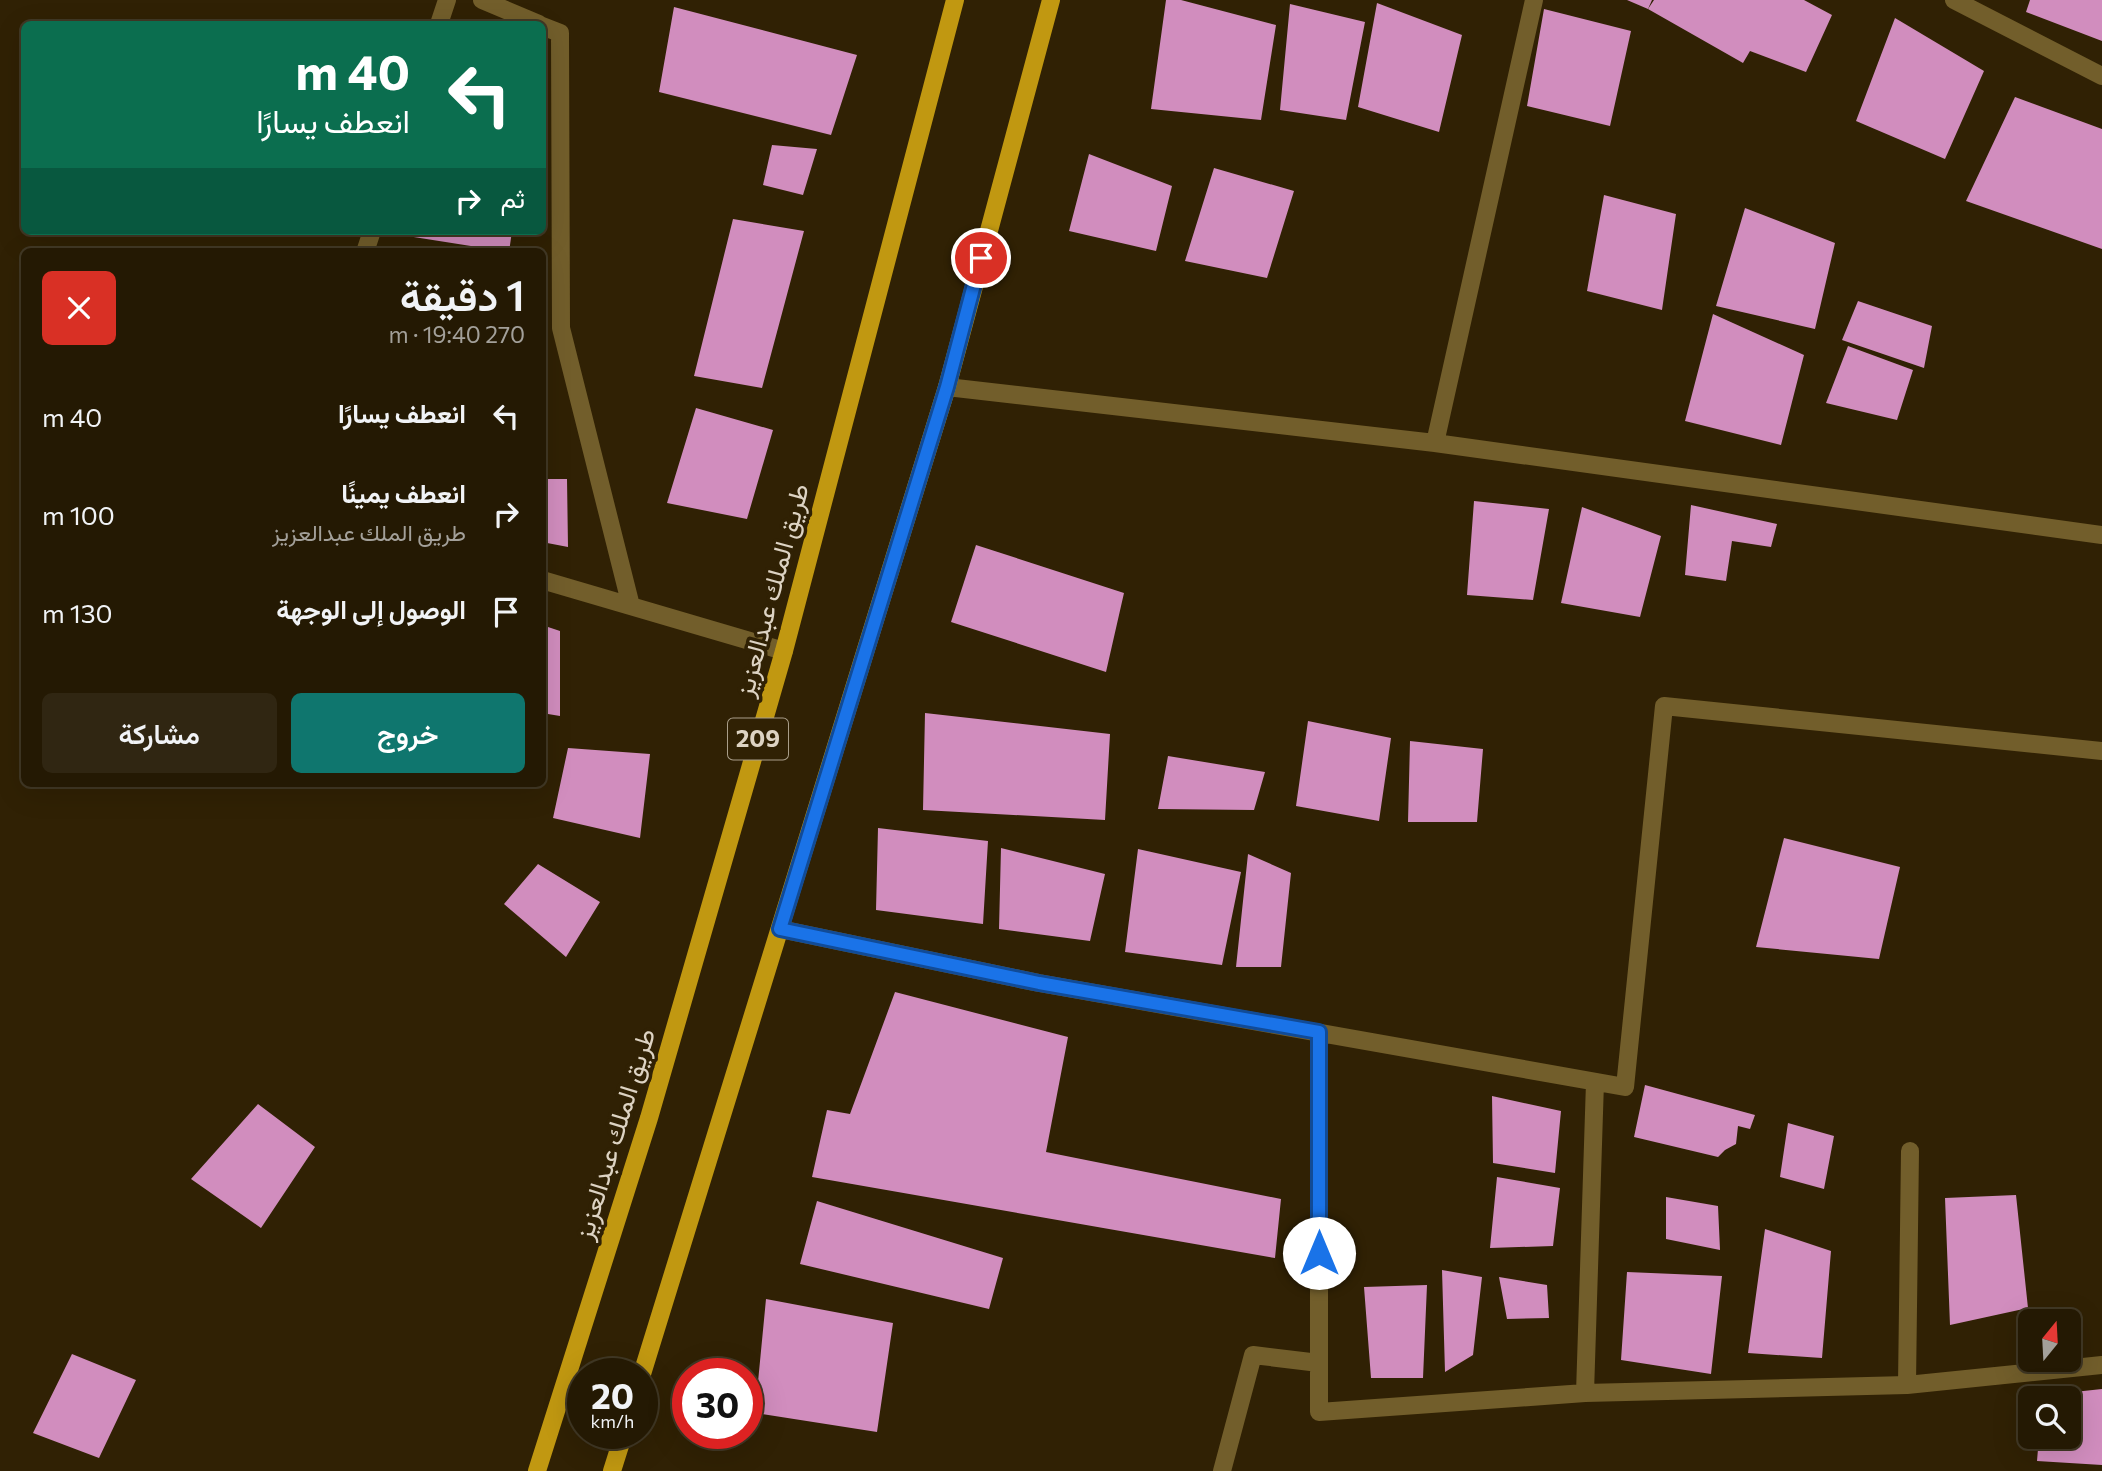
<!DOCTYPE html>
<html lang="ar">
<meta charset="utf-8">
<style>
body{margin:0;font-family:Commissioner,Vazirmatn,sans-serif;background:#302612;color:#f1f3f6;direction:rtl;height:100vh;display:flex;flex-direction:column;font-size:26px;white-space:nowrap}
*{box-sizing:border-box;margin:0}
p{font-size:23px;color:#a3a09a}
.icon{flex:none;width:38px;height:38px;fill:none;stroke:currentColor;stroke-width:2;stroke-linecap:round;stroke-linejoin:round}
.map{position:relative;flex:1;overflow:hidden;direction:ltr}
.drawer{position:absolute;left:21px;top:248px;width:525px;height:539px;display:flex;flex-direction:column;background:#241903;border-radius:10px;box-shadow:0 7px 28px #0002,0 0 0 2px #413825;direction:rtl}
.drawer>*{flex:none}
.banner{position:absolute;left:21px;top:21px;width:525px;height:214px;border-radius:10px;box-shadow:0 7px 28px #0002,0 0 0 2px #413825;direction:rtl;background:#0b6e4f;color:#fff;overflow:hidden}
.needle{width:46px;rotate:18deg}
.fabs{position:absolute;left:2018px;top:1309px;display:grid;gap:14px}
.fabs a{display:grid;place-items:center;width:63px;height:63px;border-radius:10px;background:#241903;box-shadow:0 7px 28px #0002,0 0 0 2px #413825;font-size:35px}
.speed{position:absolute;left:567px;top:1358px;display:flex;gap:14px;font-size:35px;font-weight:700;text-align:center}
.speed>*{display:grid;place-content:center;width:91px;height:91px;border-radius:50%;background:#241903;box-shadow:0 7px 28px #0002,0 0 0 2px #413825;line-height:1}
.speed small{font-size:18px;font-weight:400}
.speed .limit{border:10px solid #d22;background:#fff;color:#111}
.pin{position:absolute;display:grid;place-items:center;width:60px;height:60px;color:#fff;margin:-30px;border:4px solid #fff;border-radius:50%;box-shadow:0 2px 7px #0007}
.me{position:absolute;width:77px;margin:-38px;rotate:0deg;stroke-linejoin:round;filter:drop-shadow(0 0 5px #0008)}
.turn{display:flex;align-items:center;gap:24px;height:147px;padding:0 21px;font-size:32px}
.turn .icon{width:91px;height:91px;stroke-width:2.5}
.turn b{display:block;font-size:49px;line-height:60px}
.then{display:flex;align-items:center;height:66px;padding:0 21px;background:#0003;gap:14px;font-size:26px}
.round{display:grid;place-items:center;flex:none;width:74px;height:74px;border-radius:10px;background:#302612}
.overview{display:flex;align-items:center;justify-content:space-between;height:119px;padding:0 21px}
h1{font-size:42px;font-weight:600;line-height:52px}
.cta{display:flex;gap:14px;margin-top:auto;padding:14px 21px}
.cta a{flex:1;height:80px;border-radius:10px;background:#0f766e;color:#fff;font-size:28px;font-weight:600;line-height:80px;text-align:center}
.cta a+a{background:#302612;color:#f1f3f6}
ul{padding:0;list-style:none}
li{display:flex;align-items:center;gap:21px;height:98px;padding:0 21px}
li div{flex:1}
li b{display:block;font-size:26px}
li em{font-style:normal}
.map>svg:first-child{display:block}
.building{fill:#d18dbe}
.lines{fill:none;stroke-linecap:round;stroke-linejoin:round}
.minor{stroke:#725e2b;stroke-width:18}
.major{stroke:#c19811;stroke-width:18}
.route-casing{stroke:#114b97;stroke-width:18}
.route{stroke:#1a73e8;stroke-width:12}
.labels{text-anchor:middle;stroke-width:7;stroke-linejoin:round;paint-order:stroke}
.shield{fill:#302104;stroke:#a99e8a;stroke-width:2}
.shield-label{font-size:24px;font-weight:bold;fill:#ddd3c3}
.street-label{font-size:26px;fill:#ddd3c3;stroke:#302104}
</style>
<div class="map">
<svg width="2102" height="1471" viewBox="0 0 2102 1471">
<rect width="100%" height="100%" fill="#302104"/>
<path class="building" d="M1166 0H1181L1276 25 1261 120 1151 109Z
M1627 0H1652L1648 9Z
M1654 0H1804L1832 15 1806 72 1750 51 1743 63 1648 9Z
M2030 0H2102V41L2026 12Z
M1377 3 1462 35 1439 132 1358 107Z
M1290 4 1365 22 1346 120 1280 110Z
M674 7 857 55 831 135 659 92Z
M1544 9 1631 31 1610 126 1527 106Z
M1895 18 1984 71 1945 159 1856 121Z
M2015 97 2102 129V249L1966 201Z
M772 145 817 149 803 195 763 185Z
M1089 154 1172 186 1156 251 1069 231Z
M1214 168 1294 191 1267 278 1185 261Z
M1604 195 1676 214 1662 310 1587 291Z
M1745 208 1835 243 1815 329 1716 306Z
M733 219 804 231 762 388 694 376Z
M402 231H512L509 252 401 235Z
M1858 301 1932 326 1924 368 1842 340Z
M1713 314 1804 355 1781 445 1685 421Z
M1848 346 1913 370 1897 420 1826 403Z
M696 408 773 430 747 519 667 503Z
M542 479H567L568 547 542 542Z
M1474 501 1549 509 1533 600 1467 595Z
M1691 505 1777 524 1771 547 1732 541 1726 581 1685 575Z
M1582 507 1661 536 1640 617 1561 603Z
M976 545 1124 593 1106 672 951 622Z
M542 625 560 631V716L542 713Z
M925 713 1110 734 1105 820 923 810Z
M1308 721 1391 738 1379 821 1296 806Z
M1410 741 1483 749 1477 822H1408Z
M568 748 650 754 640 838 553 818Z
M1168 756 1265 772 1254 810 1158 809Z
M878 828 988 841 983 924 876 910Z
M1784 838 1900 867 1879 959 1756 947Z
M1001 848 1105 874 1090 941 999 929Z
M1138 849 1241 872 1222 965 1125 952Z
M1248 854 1291 873 1281 967H1236Z
M538 864 600 902 566 957 504 904Z
M895 992 1068 1037 1046 1152 1281 1199 1275 1258 812 1177 827 1110 850 1114Z
M1645 1085 1755 1115 1750 1129 1738 1126 1736 1144 1725 1150 1718 1157 1634 1137Z
M1492 1096 1561 1111 1555 1173 1493 1163Z
M258 1104 315 1147 261 1228 191 1179Z
M1788 1123 1834 1136 1824 1189 1780 1177Z
M1497 1177 1560 1188 1553 1246 1490 1248Z
M2016 1195 2028 1308 1950 1325 1945 1198Z
M1666 1197 1718 1206 1720 1250 1666 1239Z
M817 1201 1003 1258 989 1309 800 1264Z
M1765 1229 1831 1251 1822 1358 1748 1353Z
M1442 1270 1482 1277 1473 1355 1445 1372Z
M1627 1272 1722 1276 1711 1374 1621 1360Z
M1499 1277 1547 1285 1549 1318 1507 1319Z
M1427 1285 1423 1378H1371L1364 1287Z
M766 1299 893 1323 877 1432 755 1413Z
M72 1354 136 1380 99 1458 33 1433Z
M2102 1389V1465L2037 1461 2039 1437H2068V1398H2037V1396Z"/>
<g class="lines">
<path class="minor" d="M482 0 539 24
M1954 0 2102 76
M439 24 447 0
M542 26 560 33 561 328 631 606
M365 252 372 231
M947 387 1435 443 2102 535
M1435 443 1534 0
M542 580 784 651
M780 929 1039 983 1625 1087 1664 706 2102 751
M1319 1033V1412L1585 1393 1907 1385 2102 1365
M1907 1385 1910 1151
M1585 1393 1595 1082
M1222 1471 1253 1355 1319 1363"/>
<path class="major" d="M642 1374 947 387 1051 0
M537 1471 649 1118 784 651 955 0
M612 1471 624 1433"/>
</g>
<g class="lines">
<g class="route-casing">
<path id="route" d="M981 258 947 387 780 929 1039 983 1319 1032V1253"/>
</g>
<use href="#route" class="route"/>
</g>
<g class="labels">
<rect class="shield" x="728" y="718.5" width="60" height="41" rx="5"/>
<g class="shield-label">
<text x="758" y="747">209</text>
</g>
<g class="street-label">
<text transform="translate(772 590) rotate(-75)" y="9">طريق الملك عبدالعزيز</text>
<text transform="translate(615 1134) rotate(-73)" y="9">طريق الملك عبدالعزيز</text>
</g>
</g>
</svg>
<div class="fabs">
<a><svg class="needle" viewBox="-14 -14 28 28"><path d="M0-13l5 13h-10z" fill="#e53935"/><path d="M0 13l5-13h-10z" fill="#a3a09a"/></svg></a>
<a><svg class="icon" aria-label="search" viewBox="0 0 24 24"><circle cx="10" cy="10" r="6"/><path d="M15 15l6 6"/></svg></a>
</div>
<div class="speed"><div>20<small>km/h</small></div><div class="limit">30</div></div>
<div class="pin" style="left:981px;top:258px;background:#d93025"><svg class="icon" aria-label="arrive" viewBox="0 0 24 24"><path d="M6 21V4h12l-3 4 3 4H6"/></svg></div>
<svg class="me" style="left:1319px;top:1253px" viewBox="-20 -20 40 40"><circle r="19" fill="#fff"/><path d="M0-13L10 11 0 6-10 11z" fill="#1a73e8"/></svg>
<div class="banner">
<div class="turn"><svg class="icon" aria-label="left" viewBox="0 0 24 24"><path d="M17 20v-9H6M10 6l-5 5 5 5"/></svg><div><b>40 m</b>انعطف يسارًا</div></div>
<div class="then">ثم<svg class="icon" aria-label="right" viewBox="0 0 24 24"><path d="M7 20v-9h11M14 6l5 5-5 5"/></svg></div>
</div>
<section class="drawer">
<div class="overview"><div><h1>1 دقيقة</h1><p>270 m · 19:40</p></div><a class="round" style="background:#d93025;color:#fff"><svg class="icon" aria-label="close" viewBox="0 0 24 24"><path d="M6 6l12 12M18 6L6 18"/></svg></a></div>
<ul>
<li><svg class="icon" aria-label="left" viewBox="0 0 24 24"><path d="M17 20v-9H6M10 6l-5 5 5 5"/></svg><div><b>انعطف يسارًا</b></div><em>40 m</em></li>
<li><svg class="icon" aria-label="right" viewBox="0 0 24 24"><path d="M7 20v-9h11M14 6l5 5-5 5"/></svg><div><b>انعطف يمينًا</b><p>طريق الملك عبدالعزيز</p></div><em>100 m</em></li>
<li><svg class="icon" aria-label="arrive" viewBox="0 0 24 24"><path d="M6 21V4h12l-3 4 3 4H6"/></svg><div><b>الوصول إلى الوجهة</b></div><em>130 m</em></li>
</ul>
<div class="cta"><a>خروج</a><a>مشاركة</a></div>
</section>
</div>
